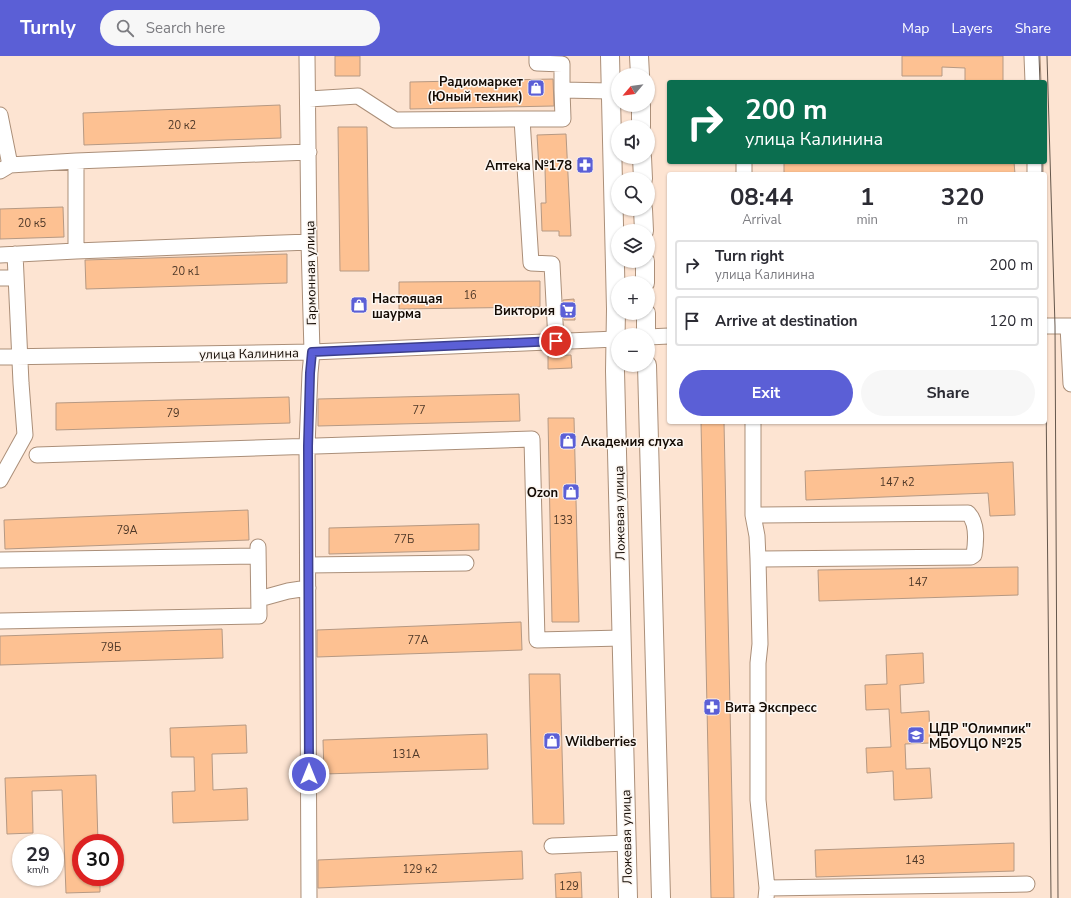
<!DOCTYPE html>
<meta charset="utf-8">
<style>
body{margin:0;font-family:"Nunito Sans",sans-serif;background:#f7f7f7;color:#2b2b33;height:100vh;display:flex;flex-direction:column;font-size:15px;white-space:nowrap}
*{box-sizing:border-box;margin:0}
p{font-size:13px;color:#7c7c81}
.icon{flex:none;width:22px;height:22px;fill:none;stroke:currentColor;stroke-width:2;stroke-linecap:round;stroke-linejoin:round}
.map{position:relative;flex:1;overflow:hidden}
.side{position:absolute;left:667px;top:116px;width:380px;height:252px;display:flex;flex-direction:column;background:#fff;border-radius:4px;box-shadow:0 1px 3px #0004}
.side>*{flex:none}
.banner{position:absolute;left:667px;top:24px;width:380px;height:84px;border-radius:4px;box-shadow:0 1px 3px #0004;background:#0b6e4f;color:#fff;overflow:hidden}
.needle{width:26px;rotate:241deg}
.tools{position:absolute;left:611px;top:12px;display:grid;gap:8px}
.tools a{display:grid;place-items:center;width:44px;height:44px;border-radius:50%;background:#fff;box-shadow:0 1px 3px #0004;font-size:20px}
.speed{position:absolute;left:12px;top:778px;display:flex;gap:8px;font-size:20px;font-weight:700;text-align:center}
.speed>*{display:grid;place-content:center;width:52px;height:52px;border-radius:50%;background:#fff;box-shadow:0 1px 3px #0004;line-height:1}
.speed small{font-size:10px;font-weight:400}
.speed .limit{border:6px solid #d22;background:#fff;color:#111}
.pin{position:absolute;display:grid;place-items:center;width:34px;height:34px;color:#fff;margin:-17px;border:2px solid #fff;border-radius:50%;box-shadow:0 1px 4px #0007}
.me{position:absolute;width:44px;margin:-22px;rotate:0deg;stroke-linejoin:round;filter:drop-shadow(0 0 3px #0008)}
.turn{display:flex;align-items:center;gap:14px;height:84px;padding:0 12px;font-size:18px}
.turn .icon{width:52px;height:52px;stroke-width:2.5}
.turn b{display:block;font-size:28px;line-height:34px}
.eta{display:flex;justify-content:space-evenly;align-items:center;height:68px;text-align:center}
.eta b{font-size:24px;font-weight:700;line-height:28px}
.primary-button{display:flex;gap:8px;margin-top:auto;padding:8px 12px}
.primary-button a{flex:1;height:46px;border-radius:24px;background:#5b5fd6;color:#fff;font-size:16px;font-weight:700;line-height:46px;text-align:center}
.primary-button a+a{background:#f7f7f7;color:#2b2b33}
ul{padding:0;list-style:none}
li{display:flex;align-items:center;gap:12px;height:50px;margin:0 8px 6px;padding:0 4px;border:2px solid #e1e1e2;border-radius:4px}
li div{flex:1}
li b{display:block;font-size:15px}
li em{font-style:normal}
header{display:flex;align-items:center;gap:24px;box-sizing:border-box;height:56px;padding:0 20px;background:#5b5fd6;color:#fff}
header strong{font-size:19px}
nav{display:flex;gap:22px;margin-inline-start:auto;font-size:14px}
.search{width:280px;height:36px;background:#f7f7f7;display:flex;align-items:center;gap:10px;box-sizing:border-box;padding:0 14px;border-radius:22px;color:#7c7c81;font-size:15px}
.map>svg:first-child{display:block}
.building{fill:#fdc192;stroke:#b69983}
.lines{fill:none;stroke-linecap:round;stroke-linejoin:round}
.minor-casing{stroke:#ab8f79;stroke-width:17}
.major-casing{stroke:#ab8f79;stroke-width:20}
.minor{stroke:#fff;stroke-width:15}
.major{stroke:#fff;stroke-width:18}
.tram{stroke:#65574c;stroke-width:1}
.route-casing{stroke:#3b3e8b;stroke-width:10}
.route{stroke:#5b5fd6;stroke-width:7}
.labels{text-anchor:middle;stroke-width:3;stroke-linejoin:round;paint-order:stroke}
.number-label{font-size:11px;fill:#4e3828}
.poi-label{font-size:13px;font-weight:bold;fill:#140b04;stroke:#fcf6f1;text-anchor:start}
.street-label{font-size:13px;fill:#140b04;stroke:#fcf6f1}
</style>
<header>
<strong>Turnly</strong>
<div class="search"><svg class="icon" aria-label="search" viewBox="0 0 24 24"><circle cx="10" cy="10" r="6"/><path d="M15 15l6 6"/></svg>Search here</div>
<nav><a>Map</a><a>Layers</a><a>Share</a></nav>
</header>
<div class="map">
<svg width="1071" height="842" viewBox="0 0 1071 842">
<rect width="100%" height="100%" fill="#fde4d2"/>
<path class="building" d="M335 0H360V20H335Z
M902 0H1003V26H965V12L942 11V20H902Z
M553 23 554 50 410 53V26Z
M280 49 281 82 84 89 83 57Z
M338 71H367L369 215H340Z
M566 78 571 180H559V175H542L541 147H546L545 113H539L537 79Z
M784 106H1014L1015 118H784Z
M63 151 64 181 0 183V153Z
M287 198V227L86 233 85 204Z
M540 225V251L399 253V226Z
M574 243 575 264H564L563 244Z
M571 299 572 312 548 313V300Z
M519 338 520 365 318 370V343Z
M289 341 290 367 56 374V347Z
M548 362H574L579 566H552Z
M701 366H724L734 842H711Z
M1013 406 1015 459 990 460 988 437 806 444 805 415Z
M248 454 249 484 5 493 4 464Z
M479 468V494L329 498V472Z
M1018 511V539L819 545 818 514Z
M521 566 522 594 317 601V574Z
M222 573 223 602 0 609V580Z
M923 597 924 627 900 629 901 657 929 655 930 687 905 688 906 713 930 712 932 742 894 744 893 715 867 717 866 692 891 691 889 653 866 654 865 629 887 628 886 599Z
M529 618H560L564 768H533Z
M246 669 247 697 212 698 213 734 247 732 248 764 173 767 172 736 195 735 194 701H171L170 672Z
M487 678 488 713 324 718 323 684Z
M96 719 98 787H81V821H100V836L66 837 62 734 32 735 33 777 7 778 5 722Z
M1014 787V815L816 821 815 794Z
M522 795 523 823 318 832V804Z
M581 816 582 842H556L555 818Z"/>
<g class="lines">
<g class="minor-casing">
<path id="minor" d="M307 0 309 186 312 296 310 317 307 390 309 842
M537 0V7L562 8V34
M1032 0 1033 26
M309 43 358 40 395 64 522 63
M0 59 10 109
M76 105 309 96
M744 106V118
M1035 106V118
M0 115 10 109 76 105V195L0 199
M76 195 309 186
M0 222H15
M1045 270H1071
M1068 270 1071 328
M648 281 669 280
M556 285 552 208 531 207 522 63H563L562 34 611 35
M0 301 312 296 616 283
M753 366V459L757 480 758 503 760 588 758 607V744L767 832 766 842
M37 399 532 383 537 584 622 582
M0 424 25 379 21 327 15 198
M753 459 968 457C978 467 976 486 974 499L971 501 758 503
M0 504 258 500
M308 509 466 507
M259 543 288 535 308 532
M0 565 259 560 258 491
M552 790 627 787
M767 832 1027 828"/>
</g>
<g class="major-casing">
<path id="major" d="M610 0 616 253 615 315 628 842
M639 0 640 19
M641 49V71
M642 101 643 123
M643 153 644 175
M645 205V227
M646 257V279
M647 309 661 842"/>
</g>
<use href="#minor" class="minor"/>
<use href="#major" class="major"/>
<path class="tram" d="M1039 0 1040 26
M1047 0 1055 270 1058 842
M1042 106V118
M1045 236 1051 842"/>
</g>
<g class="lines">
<g class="route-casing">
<path id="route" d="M309 718 308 390 310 317 312 296 556 285"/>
</g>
<use href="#route" class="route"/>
</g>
<defs>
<g id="shop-square" transform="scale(0.9)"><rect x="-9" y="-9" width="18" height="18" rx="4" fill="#5b5fd6" stroke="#fcf6f1"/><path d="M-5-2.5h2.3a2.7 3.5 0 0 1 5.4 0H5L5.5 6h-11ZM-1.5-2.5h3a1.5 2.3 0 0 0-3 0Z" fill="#fff"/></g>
<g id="pharmacy-square" transform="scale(0.9)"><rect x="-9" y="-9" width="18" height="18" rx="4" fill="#5b5fd6" stroke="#fcf6f1"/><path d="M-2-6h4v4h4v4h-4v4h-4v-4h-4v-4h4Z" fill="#fff"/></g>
<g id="supermarket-square" transform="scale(0.9)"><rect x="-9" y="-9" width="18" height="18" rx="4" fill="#5b5fd6" stroke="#fcf6f1"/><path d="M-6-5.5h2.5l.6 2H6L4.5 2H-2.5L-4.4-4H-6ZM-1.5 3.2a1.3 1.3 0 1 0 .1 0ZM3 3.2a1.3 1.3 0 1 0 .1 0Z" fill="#fff"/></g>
<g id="school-square" transform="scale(0.9)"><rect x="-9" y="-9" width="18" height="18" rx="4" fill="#5b5fd6" stroke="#fcf6f1"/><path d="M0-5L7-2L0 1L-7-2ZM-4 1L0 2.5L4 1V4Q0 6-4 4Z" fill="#fff"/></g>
</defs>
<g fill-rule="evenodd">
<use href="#shop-square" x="536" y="32"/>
<use href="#pharmacy-square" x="585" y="109"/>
<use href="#shop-square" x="359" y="249"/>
<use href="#supermarket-square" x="568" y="254"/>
<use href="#shop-square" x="568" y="385"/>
<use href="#shop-square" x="571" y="436"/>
<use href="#pharmacy-square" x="712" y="651"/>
<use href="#school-square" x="916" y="679"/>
<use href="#shop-square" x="552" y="685"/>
</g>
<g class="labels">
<g class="number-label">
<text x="182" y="73">20 к2</text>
<text x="32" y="171">20 к5</text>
<text x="186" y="219">20 к1</text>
<text x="470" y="243">16</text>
<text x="419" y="358">77</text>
<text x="173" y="361">79</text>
<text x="897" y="430">147 к2</text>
<text x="563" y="468">133</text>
<text x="127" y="478">79А</text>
<text x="404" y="487">77Б</text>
<text x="918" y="530">147</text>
<text x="418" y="588">77А</text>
<text x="111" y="595">79Б</text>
<text x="406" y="702">131А</text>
<text x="915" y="808">143</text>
<text x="420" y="817">129 к2</text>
<text x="569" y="834">129</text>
</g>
<g class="poi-label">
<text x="523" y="30" text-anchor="end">Радиомаркет<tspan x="523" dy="15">(Юный техник)</tspan></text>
<text x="572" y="114" text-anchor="end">Аптека №178</text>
<text x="372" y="247">Настоящая<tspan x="372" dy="15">шаурма</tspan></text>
<text x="555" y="259" text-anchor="end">Виктория</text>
<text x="581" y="390">Академия слуха</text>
<text x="558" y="441" text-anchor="end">Ozon</text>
<text x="725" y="656">Вита Экспресс</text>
<text x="929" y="677">ЦДР "Олимпик"<tspan x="929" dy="15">МБОУЦО №25</tspan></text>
<text x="565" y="690">Wildberries</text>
</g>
<g class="street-label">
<text transform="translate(310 217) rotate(-91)" y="5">Гармонная улица</text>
<text transform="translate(249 297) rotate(-1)" y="5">улица Калинина</text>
<text transform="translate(619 457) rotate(-91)" y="5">Ложевая улица</text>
<text transform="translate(626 781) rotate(-91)" y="5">Ложевая улица</text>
</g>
</g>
</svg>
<div class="tools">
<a><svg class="needle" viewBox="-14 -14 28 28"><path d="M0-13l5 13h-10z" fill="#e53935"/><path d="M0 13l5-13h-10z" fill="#7c7c81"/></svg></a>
<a><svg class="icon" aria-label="sound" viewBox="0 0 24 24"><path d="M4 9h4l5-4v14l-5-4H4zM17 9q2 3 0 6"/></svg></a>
<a><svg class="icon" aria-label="search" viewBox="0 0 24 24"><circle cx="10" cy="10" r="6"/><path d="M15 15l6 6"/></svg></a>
<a><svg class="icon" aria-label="layers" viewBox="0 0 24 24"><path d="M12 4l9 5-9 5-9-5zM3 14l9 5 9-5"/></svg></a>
<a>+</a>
<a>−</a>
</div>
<div class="speed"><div>29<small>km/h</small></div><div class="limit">30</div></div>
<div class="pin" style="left:556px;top:285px;background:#d93025"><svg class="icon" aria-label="arrive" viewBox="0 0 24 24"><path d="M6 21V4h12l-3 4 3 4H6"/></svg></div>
<svg class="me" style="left:309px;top:718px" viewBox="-20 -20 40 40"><circle r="17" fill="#5b5fd6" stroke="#fff" stroke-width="3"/><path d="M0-11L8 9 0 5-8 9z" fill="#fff"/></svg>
<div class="banner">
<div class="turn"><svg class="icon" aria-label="right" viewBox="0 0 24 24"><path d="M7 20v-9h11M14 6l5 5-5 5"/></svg><div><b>200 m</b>улица Калинина</div></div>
</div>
<section class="side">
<div class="eta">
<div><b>08:44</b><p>Arrival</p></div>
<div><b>1</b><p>min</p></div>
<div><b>320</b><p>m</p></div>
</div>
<ul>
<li><svg class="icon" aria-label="right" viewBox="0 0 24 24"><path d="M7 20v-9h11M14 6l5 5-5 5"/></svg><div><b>Turn right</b><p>улица Калинина</p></div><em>200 m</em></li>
<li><svg class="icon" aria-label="arrive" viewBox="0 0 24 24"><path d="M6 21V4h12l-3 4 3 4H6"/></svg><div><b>Arrive at destination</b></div><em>120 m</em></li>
</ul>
<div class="primary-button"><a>Exit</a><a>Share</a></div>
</section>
</div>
